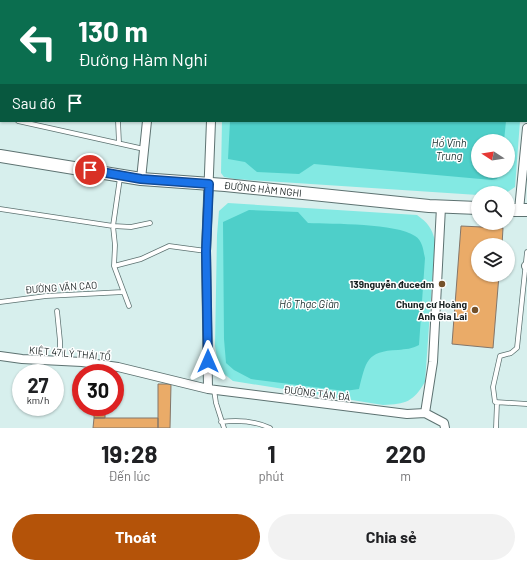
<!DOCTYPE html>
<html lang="vi">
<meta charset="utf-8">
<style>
body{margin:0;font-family:Barlow,sans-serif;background:#f2f2f2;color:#202124;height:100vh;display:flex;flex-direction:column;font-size:15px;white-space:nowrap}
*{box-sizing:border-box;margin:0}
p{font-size:13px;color:#757577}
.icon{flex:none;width:22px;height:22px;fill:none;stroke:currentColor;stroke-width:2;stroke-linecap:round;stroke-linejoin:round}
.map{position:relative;height:428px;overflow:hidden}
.drawer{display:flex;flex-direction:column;background:#fff;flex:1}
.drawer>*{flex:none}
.banner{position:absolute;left:0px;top:0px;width:527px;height:122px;box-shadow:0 1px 3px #0004;background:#0b6e4f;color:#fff;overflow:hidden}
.needle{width:26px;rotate:282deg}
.buttons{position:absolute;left:471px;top:134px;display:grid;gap:8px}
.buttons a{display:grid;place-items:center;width:44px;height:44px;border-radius:50%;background:#fff;box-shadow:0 1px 3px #0004;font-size:20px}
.speed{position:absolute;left:12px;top:364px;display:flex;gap:8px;font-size:20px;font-weight:700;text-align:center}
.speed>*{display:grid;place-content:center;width:52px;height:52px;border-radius:50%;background:#fff;box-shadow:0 1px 3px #0004;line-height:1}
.speed small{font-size:10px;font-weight:400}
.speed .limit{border:6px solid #d22;background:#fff;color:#111}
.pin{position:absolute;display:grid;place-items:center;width:34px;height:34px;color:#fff;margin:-17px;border:2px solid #fff;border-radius:50%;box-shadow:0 1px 4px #0007}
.me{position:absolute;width:44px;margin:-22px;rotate:0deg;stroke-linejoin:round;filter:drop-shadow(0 0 3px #0008)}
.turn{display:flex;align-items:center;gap:14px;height:84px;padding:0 12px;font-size:18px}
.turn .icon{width:52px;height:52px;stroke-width:2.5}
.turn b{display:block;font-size:28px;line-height:34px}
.then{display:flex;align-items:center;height:38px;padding:0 12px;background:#0003;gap:8px;font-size:15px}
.eta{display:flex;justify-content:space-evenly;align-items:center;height:68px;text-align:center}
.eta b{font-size:24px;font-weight:700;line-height:28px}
.cta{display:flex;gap:8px;margin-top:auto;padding:8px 12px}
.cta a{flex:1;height:46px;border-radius:24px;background:#b45309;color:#fff;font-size:16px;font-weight:700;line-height:46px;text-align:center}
.cta a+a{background:#f2f2f2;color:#202124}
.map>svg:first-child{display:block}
.green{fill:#83e9e3;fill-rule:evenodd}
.water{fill:#4ecfc9}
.building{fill:#eaab68;stroke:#83766a}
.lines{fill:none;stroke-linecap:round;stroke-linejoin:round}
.lane-casing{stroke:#5d7271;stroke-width:5.5}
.street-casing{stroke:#5d7271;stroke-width:10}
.secondary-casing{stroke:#5d7271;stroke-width:14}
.lane{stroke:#fff;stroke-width:4}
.street{stroke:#fff;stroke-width:8}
.secondary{stroke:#fff;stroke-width:12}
.route-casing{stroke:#114b97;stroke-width:10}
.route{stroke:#1a73e8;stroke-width:7}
.poi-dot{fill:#74512a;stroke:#fff;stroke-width:1.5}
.labels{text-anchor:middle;stroke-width:3;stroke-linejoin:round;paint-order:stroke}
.street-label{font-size:10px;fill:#192222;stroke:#fff}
.poi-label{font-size:10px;font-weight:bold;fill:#192222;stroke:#fff;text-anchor:end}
.water-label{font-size:11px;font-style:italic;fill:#203635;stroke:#fff}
</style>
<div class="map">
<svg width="527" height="428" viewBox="0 0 527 428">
<rect width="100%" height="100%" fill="#d7efed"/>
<path class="green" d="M222 121H520L515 187 506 193H478V195L235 179 224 177 221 173ZM478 141H508V171H478Z
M228 203 417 215C428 223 432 228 435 241L425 382C413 402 406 404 383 405L233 381 219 370 215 346 217 235 219 211Z"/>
<path class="water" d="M230 121H506L504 141H478V171H502L497 179 492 180 314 164 299 174 257 172 245 162 228 159Z
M249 210 298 212 308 223C333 224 396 223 415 236 423 241 423 250 425 258L419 345C412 349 406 349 398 350 366 351 366 362 359 389L345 391 251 379 234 370 226 363 224 339 223 222Z"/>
<path class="building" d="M461 226 503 228 502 245H478V275H499L493 348 452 344Z
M158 384H171L170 428H158Z
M94 407H105V418H94Z
M94 418H158V428H93Z"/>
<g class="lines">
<g class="lane-casing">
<path id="lane" d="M109 0V1
M148 0V1
M0 64H1
M0 117H1
M18 121 144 149
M118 121 119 143
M120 178 113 226 115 245 114 266 129 306
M0 209 113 226 131 227 150 223
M527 252 517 348 511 353 500 356 493 387 495 402 527 404
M114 266 141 259 169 246 206 251
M0 302 46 296 123 292
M57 311 60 341V361
M214 390 216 403 224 428
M221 422C238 420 255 421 270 428
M496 428 497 402"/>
</g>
<g class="street-casing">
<path id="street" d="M523 1V0
M526 69H527
M141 179 147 121
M519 210 527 128
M526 266H527
M0 356 22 359 82 362 118 367 208 389 407 414 425 413 444 423 445 428
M208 389 206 251 211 121
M425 413 433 362 441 207"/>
</g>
<g class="secondary-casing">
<g id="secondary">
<path id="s1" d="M0 156 141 179 225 185 429 206 478 208"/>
<path d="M508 210H527"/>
</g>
</g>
<use href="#lane" class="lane"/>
<use href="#street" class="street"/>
<use href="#secondary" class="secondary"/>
</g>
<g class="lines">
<g class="route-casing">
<path id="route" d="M90 170 141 179 209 184 206 251 208 361"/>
</g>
<use href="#route" class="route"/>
</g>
<g class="poi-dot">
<circle cx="442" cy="284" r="4"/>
<circle cx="475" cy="310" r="4"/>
</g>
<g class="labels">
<g class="street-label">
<text dy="4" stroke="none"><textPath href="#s1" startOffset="265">ĐƯỜNG HÀM NGHI</textPath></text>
<text transform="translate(61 287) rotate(-4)" y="4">ĐƯỜNG VĂN CAO</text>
<text transform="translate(70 353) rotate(5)" y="4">KIỆT 47 LÝ THÁI TỔ</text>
<text transform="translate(317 393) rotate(7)" y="4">ĐƯỜNG TẢN ĐÀ</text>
</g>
<g class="poi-label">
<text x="434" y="288">139nguyễn đucedm</text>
<text x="467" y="308">Chung cư Hoàng<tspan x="467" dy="12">Anh Gia Lai</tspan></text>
</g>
<g class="water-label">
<text x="449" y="147">Hồ Vĩnh<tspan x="449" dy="13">Trung</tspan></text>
<text x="309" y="308">Hồ Thạc Gián</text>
</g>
</g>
</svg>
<div class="buttons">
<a><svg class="needle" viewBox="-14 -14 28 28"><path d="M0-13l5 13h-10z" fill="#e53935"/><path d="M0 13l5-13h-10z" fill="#757577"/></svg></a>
<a><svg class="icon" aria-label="search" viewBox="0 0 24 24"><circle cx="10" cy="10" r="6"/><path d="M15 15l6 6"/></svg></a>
<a><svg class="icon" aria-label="layers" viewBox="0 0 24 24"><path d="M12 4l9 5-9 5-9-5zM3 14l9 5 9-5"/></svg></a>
</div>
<div class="speed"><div>27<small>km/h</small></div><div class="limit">30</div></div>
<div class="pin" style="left:90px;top:170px;background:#d93025"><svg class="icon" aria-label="arrive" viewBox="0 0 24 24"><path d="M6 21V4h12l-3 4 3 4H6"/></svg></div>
<svg class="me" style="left:208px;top:361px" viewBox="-20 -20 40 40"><path d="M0-17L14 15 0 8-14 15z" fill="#1a73e8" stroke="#fff" stroke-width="4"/></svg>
<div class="banner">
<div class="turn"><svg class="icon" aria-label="left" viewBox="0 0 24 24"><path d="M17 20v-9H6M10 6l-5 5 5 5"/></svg><div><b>130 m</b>Đường Hàm Nghi</div></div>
<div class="then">Sau đó<svg class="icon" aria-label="arrive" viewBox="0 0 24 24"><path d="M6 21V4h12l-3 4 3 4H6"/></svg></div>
</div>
</div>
<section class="drawer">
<div class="eta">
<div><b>19:28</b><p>Đến lúc</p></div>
<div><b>1</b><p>phút</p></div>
<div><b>220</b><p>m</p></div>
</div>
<div class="cta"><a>Thoát</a><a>Chia sẻ</a></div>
</section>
